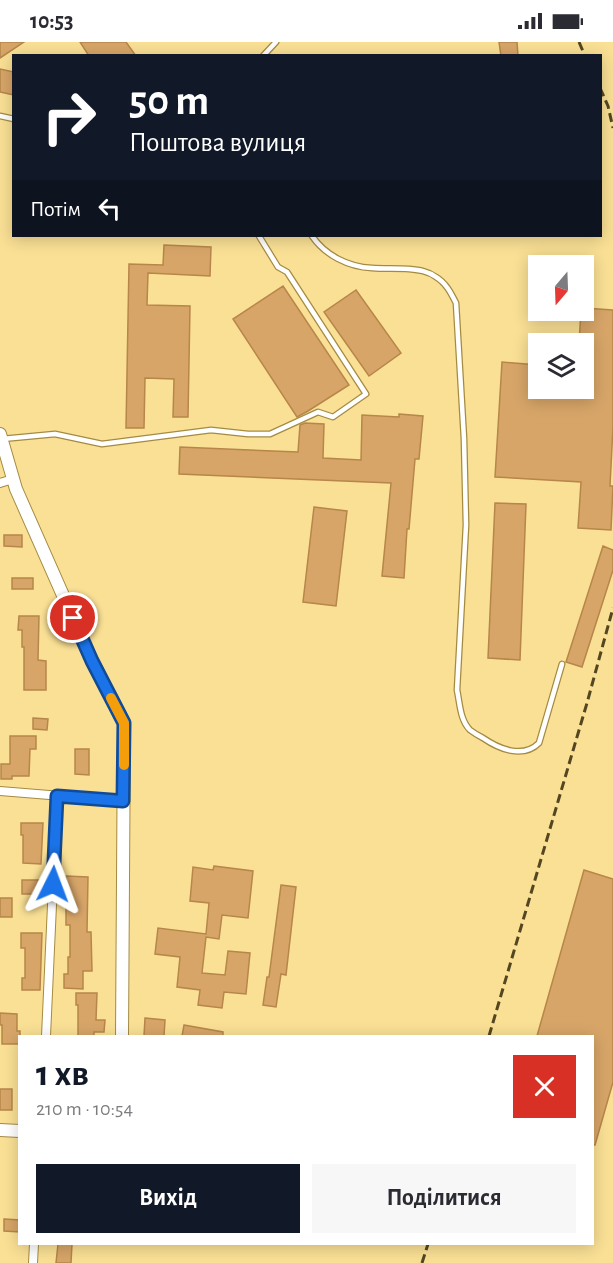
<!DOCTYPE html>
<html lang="uk">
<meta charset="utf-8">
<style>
body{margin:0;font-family:"Alegreya Sans",sans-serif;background:#f7f7f7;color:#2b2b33;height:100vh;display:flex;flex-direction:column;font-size:22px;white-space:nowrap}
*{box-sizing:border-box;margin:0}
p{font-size:20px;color:#7c7c81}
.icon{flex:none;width:33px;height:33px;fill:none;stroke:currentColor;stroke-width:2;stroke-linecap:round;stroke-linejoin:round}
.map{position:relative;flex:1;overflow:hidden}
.drawer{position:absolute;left:18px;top:993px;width:576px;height:210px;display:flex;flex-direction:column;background:#fff;border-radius:0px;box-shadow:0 3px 15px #0003}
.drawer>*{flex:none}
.banner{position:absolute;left:12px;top:12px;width:590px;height:183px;border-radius:0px;box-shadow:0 3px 15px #0003;background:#111827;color:#fff;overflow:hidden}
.needle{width:39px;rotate:199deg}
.buttons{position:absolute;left:528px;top:213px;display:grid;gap:12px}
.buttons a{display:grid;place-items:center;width:66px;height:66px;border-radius:0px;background:#fff;box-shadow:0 3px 15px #0003;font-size:30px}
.pin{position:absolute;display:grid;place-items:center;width:51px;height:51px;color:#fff;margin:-26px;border:3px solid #fff;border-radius:50%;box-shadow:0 2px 6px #0007}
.me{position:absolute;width:66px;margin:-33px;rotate:3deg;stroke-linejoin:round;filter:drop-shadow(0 0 4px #0008)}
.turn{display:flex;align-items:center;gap:21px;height:126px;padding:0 18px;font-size:27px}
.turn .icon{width:78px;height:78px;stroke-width:2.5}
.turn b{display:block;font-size:42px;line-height:51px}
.then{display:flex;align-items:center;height:57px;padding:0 18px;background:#0003;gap:12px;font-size:22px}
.round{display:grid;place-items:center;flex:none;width:63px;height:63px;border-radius:0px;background:#f7f7f7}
.overview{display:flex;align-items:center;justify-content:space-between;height:102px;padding:0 18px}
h1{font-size:36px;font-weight:600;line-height:45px;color:#111827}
.button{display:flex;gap:12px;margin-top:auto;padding:12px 18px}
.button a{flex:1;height:69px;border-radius:0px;background:#111827;color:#fff;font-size:24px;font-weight:600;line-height:69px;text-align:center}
.button a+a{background:#f7f7f7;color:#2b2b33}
.status{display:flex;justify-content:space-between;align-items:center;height:42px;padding:0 30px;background:#fff;direction:ltr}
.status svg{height:16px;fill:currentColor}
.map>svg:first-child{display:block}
.building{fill:#d7a568;stroke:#b7864a;stroke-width:1.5}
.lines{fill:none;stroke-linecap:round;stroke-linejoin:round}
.lane-casing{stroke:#a48b42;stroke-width:7}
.street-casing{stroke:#a48b42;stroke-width:10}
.secondary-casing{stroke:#a48b42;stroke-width:14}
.lane{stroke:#fff;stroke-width:4.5}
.street{stroke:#fff;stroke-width:8}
.secondary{stroke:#fff;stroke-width:12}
.rail{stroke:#534621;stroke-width:3;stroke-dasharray:9 4.5;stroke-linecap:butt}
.route-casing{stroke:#114b97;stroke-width:15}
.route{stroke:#1a73e8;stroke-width:10}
.slow{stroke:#f59e0b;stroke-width:10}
</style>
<div class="status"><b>10:53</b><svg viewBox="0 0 49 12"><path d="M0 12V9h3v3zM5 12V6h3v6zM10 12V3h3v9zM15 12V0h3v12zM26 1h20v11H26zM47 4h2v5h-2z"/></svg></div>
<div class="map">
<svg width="613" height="1221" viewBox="0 0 613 1221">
<rect width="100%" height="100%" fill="#fae095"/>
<path class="building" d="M0 0H24L0 16Z
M80 0H126L136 14H89Z
M499 0H517L518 14H501Z
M0 27 14 30V53L0 50Z
M164 203 211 205 210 234 148 231 147 263 190 264 188 375H173L174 337 145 336 144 386H126L129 222 163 223Z
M283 244 349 343 308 369 297 375 233 277Z
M356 248 401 311 369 334 324 270Z
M584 266 613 268V385L610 444H613L611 488 578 486 581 440 495 435 502 320 538 323V346H584V302H579L581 268H584Z
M399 372 423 374 419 417H415L409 487H407L404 536 382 534 391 441 179 432 180 405 298 410 300 383 305 381 324 382 323 416 361 418 362 373 399 375Z
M495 461 526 462 520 618 488 616Z
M314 465 347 469 336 564 303 560Z
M4 493H22V505L4 504Z
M603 504 613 508V528L582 625 566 620Z
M12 536H33V547H12Z
M19 574H39L38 618 46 619V648H24V605H22V588H18Z
M33 676 48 677 47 688 33 687Z
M10 694H36V707H30L29 734H12V737H1V722H10Z
M75 707H89V733L75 732Z
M21 781H43L41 822 23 821V793H21Z
M214 824 253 829 248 876 222 873 219 897 206 895 202 931 225 933 228 909 250 911 246 952 224 950 222 966 198 963 200 948 177 945 180 915 155 912 158 886 206 892 209 861 190 859 193 825 213 828Z
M584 828 613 837V1040L595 1103H592V994H537Z
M66 834 88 835 87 890H91L92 929H83V947L64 946V932H68V915H70V883H66Z
M22 838H43L42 852H22Z
M281 843 296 845 286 933 281 932 276 965 263 963 267 935H269Z
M0 856H12V875H0Z
M21 891H42L40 948H22V936H25V906H21Z
M76 951H97L96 978H105L104 990H94V994H78V963H76Z
M0 971 17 972V989H20V1002H2V983H0Z
M145 976 165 978 164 994H144Z
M184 983 223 990V994H182Z
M0 1047H12V1068H0Z
M4 1177 20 1178V1190L4 1189Z
M58 1202H72L71 1221H56Z"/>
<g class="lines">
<g class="lane-casing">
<path id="lane" d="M263 14 276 0
M0 74 14 77
M312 194C325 213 348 225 372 226 384 227 397 226 409 227 419 228 428 229 436 235 446 241 451 251 456 261L464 397 466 483 457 648C460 662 460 678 470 688 474 691 479 694 483 696 499 707 523 717 539 701L562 622
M2 397 55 392 102 402 211 388 248 392H270L318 370 333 375 366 352 287 230 278 225 259 194"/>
</g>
<g class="street-casing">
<path id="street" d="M0 441 13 437
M0 749 123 759
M46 994 57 754
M33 1221 34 1202"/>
</g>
<g class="secondary-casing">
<path id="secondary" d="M0 392 16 447 92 619 124 681 122 994
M0 1088 20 1089"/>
</g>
<use href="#lane" class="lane"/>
<use href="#street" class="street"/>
<use href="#secondary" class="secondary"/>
<path class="rail" d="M579 0 585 14
M600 46 608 64 613 86
M489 994 587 661 613 566
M422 1221 428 1202"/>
</g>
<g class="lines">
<g class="route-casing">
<path id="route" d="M53 842 57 754 123 759 124 681 92 619 73 576"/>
</g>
<use href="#route" class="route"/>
<path class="slow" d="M111 656 124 681V723"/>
</g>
</svg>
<div class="buttons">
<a><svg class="needle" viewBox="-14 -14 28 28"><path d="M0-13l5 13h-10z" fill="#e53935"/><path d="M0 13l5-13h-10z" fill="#7c7c81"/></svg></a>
<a><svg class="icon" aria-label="layers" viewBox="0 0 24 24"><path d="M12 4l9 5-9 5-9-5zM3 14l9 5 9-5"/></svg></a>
</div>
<div class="pin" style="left:73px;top:576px;background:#d93025"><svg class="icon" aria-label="arrive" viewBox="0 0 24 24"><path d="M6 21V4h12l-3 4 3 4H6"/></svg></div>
<svg class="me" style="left:53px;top:842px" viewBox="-20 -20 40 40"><path d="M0-17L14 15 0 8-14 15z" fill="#1a73e8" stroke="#fff" stroke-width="4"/></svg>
<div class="banner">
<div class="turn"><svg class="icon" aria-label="right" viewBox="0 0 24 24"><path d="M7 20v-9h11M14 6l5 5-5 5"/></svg><div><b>50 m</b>Поштова вулиця</div></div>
<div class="then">Потім<svg class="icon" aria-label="left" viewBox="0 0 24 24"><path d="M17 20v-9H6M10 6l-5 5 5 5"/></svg></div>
</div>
<section class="drawer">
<div class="overview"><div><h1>1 хв</h1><p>210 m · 10:54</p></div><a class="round" style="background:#d93025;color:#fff"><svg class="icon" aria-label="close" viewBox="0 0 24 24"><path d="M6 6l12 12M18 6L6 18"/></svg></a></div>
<div class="button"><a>Вихід</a><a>Поділитися</a></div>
</section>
</div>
